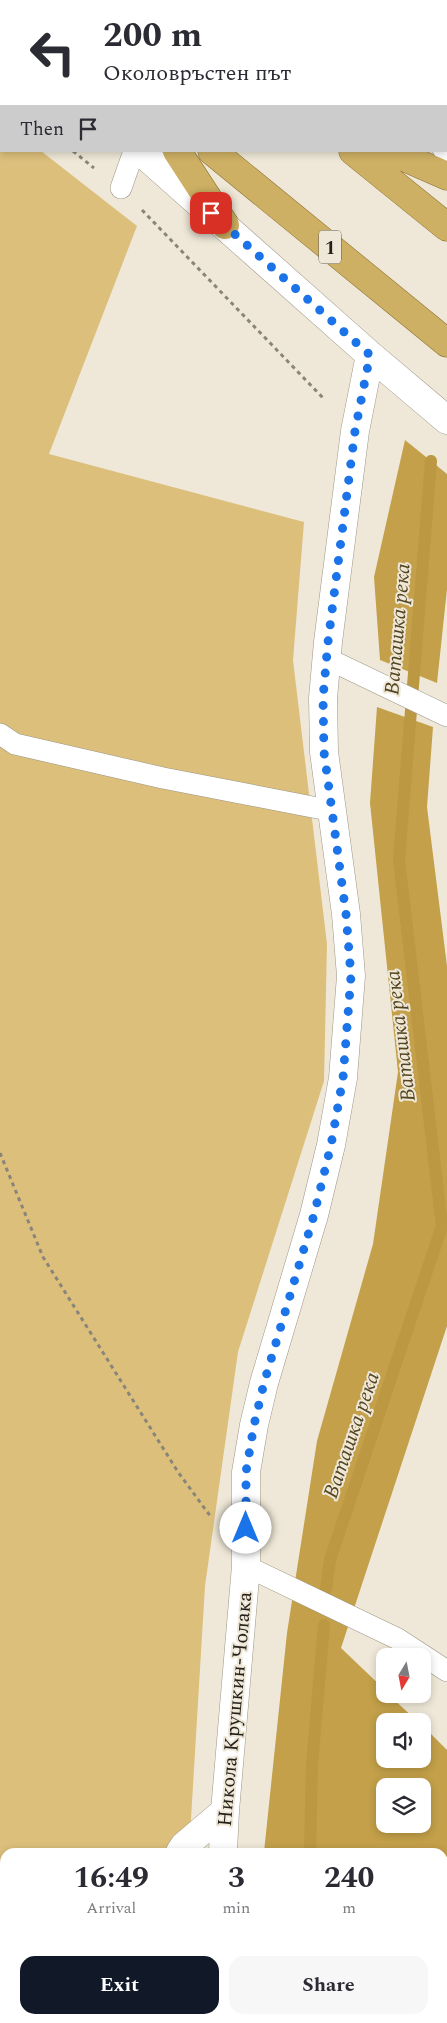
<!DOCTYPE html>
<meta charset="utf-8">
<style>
body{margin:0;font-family:Spectral,serif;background:#f7f7f7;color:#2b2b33;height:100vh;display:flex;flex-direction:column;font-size:19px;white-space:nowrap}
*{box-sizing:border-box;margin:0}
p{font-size:16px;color:#7c7c81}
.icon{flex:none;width:28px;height:28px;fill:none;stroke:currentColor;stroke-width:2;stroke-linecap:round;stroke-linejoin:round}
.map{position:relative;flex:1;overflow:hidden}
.panel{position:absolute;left:0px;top:1848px;width:448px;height:176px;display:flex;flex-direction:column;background:#fff;border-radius:15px 15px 0 0;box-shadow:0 2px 8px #0003}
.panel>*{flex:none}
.hud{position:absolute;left:0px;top:0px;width:448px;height:152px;box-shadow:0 2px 8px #0003;background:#fff;color:#2b2b33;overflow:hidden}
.needle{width:32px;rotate:190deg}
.fabs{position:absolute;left:376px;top:1648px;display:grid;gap:10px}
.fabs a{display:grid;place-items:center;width:55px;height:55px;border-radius:10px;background:#fff;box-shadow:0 2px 8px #0003;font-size:25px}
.pin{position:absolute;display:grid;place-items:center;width:42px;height:42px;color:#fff;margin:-21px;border-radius:10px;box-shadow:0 2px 8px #0006}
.me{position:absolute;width:55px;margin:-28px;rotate:0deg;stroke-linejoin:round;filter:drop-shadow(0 0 4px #0008)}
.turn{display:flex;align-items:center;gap:18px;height:105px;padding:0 20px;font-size:22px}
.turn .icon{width:65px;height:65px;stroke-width:2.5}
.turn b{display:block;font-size:35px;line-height:42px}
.then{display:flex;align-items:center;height:48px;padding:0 20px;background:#0003;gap:10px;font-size:19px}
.eta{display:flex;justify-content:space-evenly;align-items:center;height:85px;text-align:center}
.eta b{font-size:30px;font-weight:700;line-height:35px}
.action{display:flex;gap:10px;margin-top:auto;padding:10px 20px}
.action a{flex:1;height:58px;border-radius:15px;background:#111827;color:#fff;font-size:20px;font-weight:700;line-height:58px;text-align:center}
.action a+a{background:#f7f7f7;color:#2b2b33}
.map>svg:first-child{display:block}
.green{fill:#dcbf7b}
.forest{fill:#c3a049;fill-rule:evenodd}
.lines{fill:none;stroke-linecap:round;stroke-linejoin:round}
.stream{stroke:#bb9841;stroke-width:12}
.service-casing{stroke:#9c9686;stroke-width:22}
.minor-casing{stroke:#9c9686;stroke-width:29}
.trunk-casing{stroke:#8b7231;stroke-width:29}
.path{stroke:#8a857a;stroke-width:3;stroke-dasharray:4 4;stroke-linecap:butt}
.service{stroke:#fff;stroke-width:21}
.minor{stroke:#fff;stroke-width:28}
.trunk{stroke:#ceb064;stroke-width:28}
.route{stroke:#1a73e8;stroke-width:9;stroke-dasharray:0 16.2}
.labels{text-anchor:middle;stroke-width:4;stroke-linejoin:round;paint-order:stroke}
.shield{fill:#efe8d8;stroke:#615d54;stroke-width:1}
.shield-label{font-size:19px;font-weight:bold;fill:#24211b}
.street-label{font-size:20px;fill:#24211b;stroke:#efe8d8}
.water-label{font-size:21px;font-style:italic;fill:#544520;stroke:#efe8d8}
</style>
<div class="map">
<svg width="447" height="2023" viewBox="0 0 447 2023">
<rect width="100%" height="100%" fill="#efe8d8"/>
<path class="green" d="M0 120 1 151H41L137 226 49 454 304 522 293 660 327 944 324 1081 238 1352 205 1586 189 1852H5V2019H180L179 2023H0Z"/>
<path class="forest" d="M405 440 447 474V589L437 683 380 660 374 577Z
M377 707 433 727 427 807 447 966V1326L341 1648 385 1690V1694H388L417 1721H385V1759H422L423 1726 447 1750V1988L443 1996 442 1852H264L287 1633 317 1441 373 1244 398 1072 370 803ZM385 1786H422V1824H385Z
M246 2019H429L426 2023H245Z"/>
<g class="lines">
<path class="stream" d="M446 28 447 26
M326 1589 330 1560 442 1226 399 860 431 461
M310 1852 312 1765 324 1625
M306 2023V2019"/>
<g class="service-casing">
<path id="service" d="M121 188 134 151
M326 658 447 716
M0 734 15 744 163 778 333 811
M246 1566 398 1639 447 1671"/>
</g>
<g class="minor-casing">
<path id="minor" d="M257 0 259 1
M373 0V1
M0 34 1 35
M446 147 447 148
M140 151 370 355 447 420
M180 1852 184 1846 225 1811
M223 1852 225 1811 246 1566V1472L254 1425 264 1383 314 1215 331 1145 343 1078 351 976 346 914 324 752 323 698 328 642 355 431 370 355
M58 2023 61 2019
M205 2023 206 2019"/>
</g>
<g class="trunk-casing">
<path id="trunk" d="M31 0 32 1
M161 0 163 1
M177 151 225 225
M212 151 447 343
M353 151 447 227
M390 151 447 176"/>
</g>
<path class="path" d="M0 95 1 96
M73 151 94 168
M142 210 325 400
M0 1153 43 1257 178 1472 211 1517"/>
<use href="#service" class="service"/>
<use href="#minor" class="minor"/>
<use href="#trunk" class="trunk"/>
</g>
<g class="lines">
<path class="route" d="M211 213 370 355 355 431 328 642 323 698 324 752 346 914 351 976 343 1078 331 1145 314 1215 264 1383 254 1425 246 1472V1528"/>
</g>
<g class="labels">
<rect class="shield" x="319" y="230.5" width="22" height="33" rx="4"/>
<g class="shield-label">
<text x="330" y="254">1</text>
</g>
<g class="street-label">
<text transform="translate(234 1709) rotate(-85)" y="7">Никола Крушкин-Чолака</text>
</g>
<g class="water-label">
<text transform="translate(397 629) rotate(-85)" y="7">Ваташка река</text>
<text transform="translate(400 1036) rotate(-97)" y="7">Ваташка река</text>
<text transform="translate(351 1435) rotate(-71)" y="7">Ваташка река</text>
</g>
</g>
</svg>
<div class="fabs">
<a><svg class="needle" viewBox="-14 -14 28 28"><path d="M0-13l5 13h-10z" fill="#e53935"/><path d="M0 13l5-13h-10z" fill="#7c7c81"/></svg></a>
<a><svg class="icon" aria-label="sound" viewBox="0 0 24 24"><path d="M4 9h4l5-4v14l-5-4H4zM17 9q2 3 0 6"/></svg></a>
<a><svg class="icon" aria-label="layers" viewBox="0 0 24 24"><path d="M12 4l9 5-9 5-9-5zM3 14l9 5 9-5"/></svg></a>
</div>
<div class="pin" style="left:211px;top:213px;background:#d93025"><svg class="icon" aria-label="arrive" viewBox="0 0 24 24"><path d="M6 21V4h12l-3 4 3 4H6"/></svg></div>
<svg class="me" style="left:246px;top:1528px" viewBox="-20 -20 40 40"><circle r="19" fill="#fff"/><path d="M0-13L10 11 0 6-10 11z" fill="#1a73e8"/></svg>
<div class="hud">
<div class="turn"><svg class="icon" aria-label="left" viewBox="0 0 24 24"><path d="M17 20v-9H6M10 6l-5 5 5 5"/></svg><div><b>200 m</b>Околовръстен път</div></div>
<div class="then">Then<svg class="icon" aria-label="arrive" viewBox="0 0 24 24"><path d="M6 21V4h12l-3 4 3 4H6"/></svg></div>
</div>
<section class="panel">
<div class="eta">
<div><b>16:49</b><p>Arrival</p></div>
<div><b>3</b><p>min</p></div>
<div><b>240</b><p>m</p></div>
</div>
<div class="action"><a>Exit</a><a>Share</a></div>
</section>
</div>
